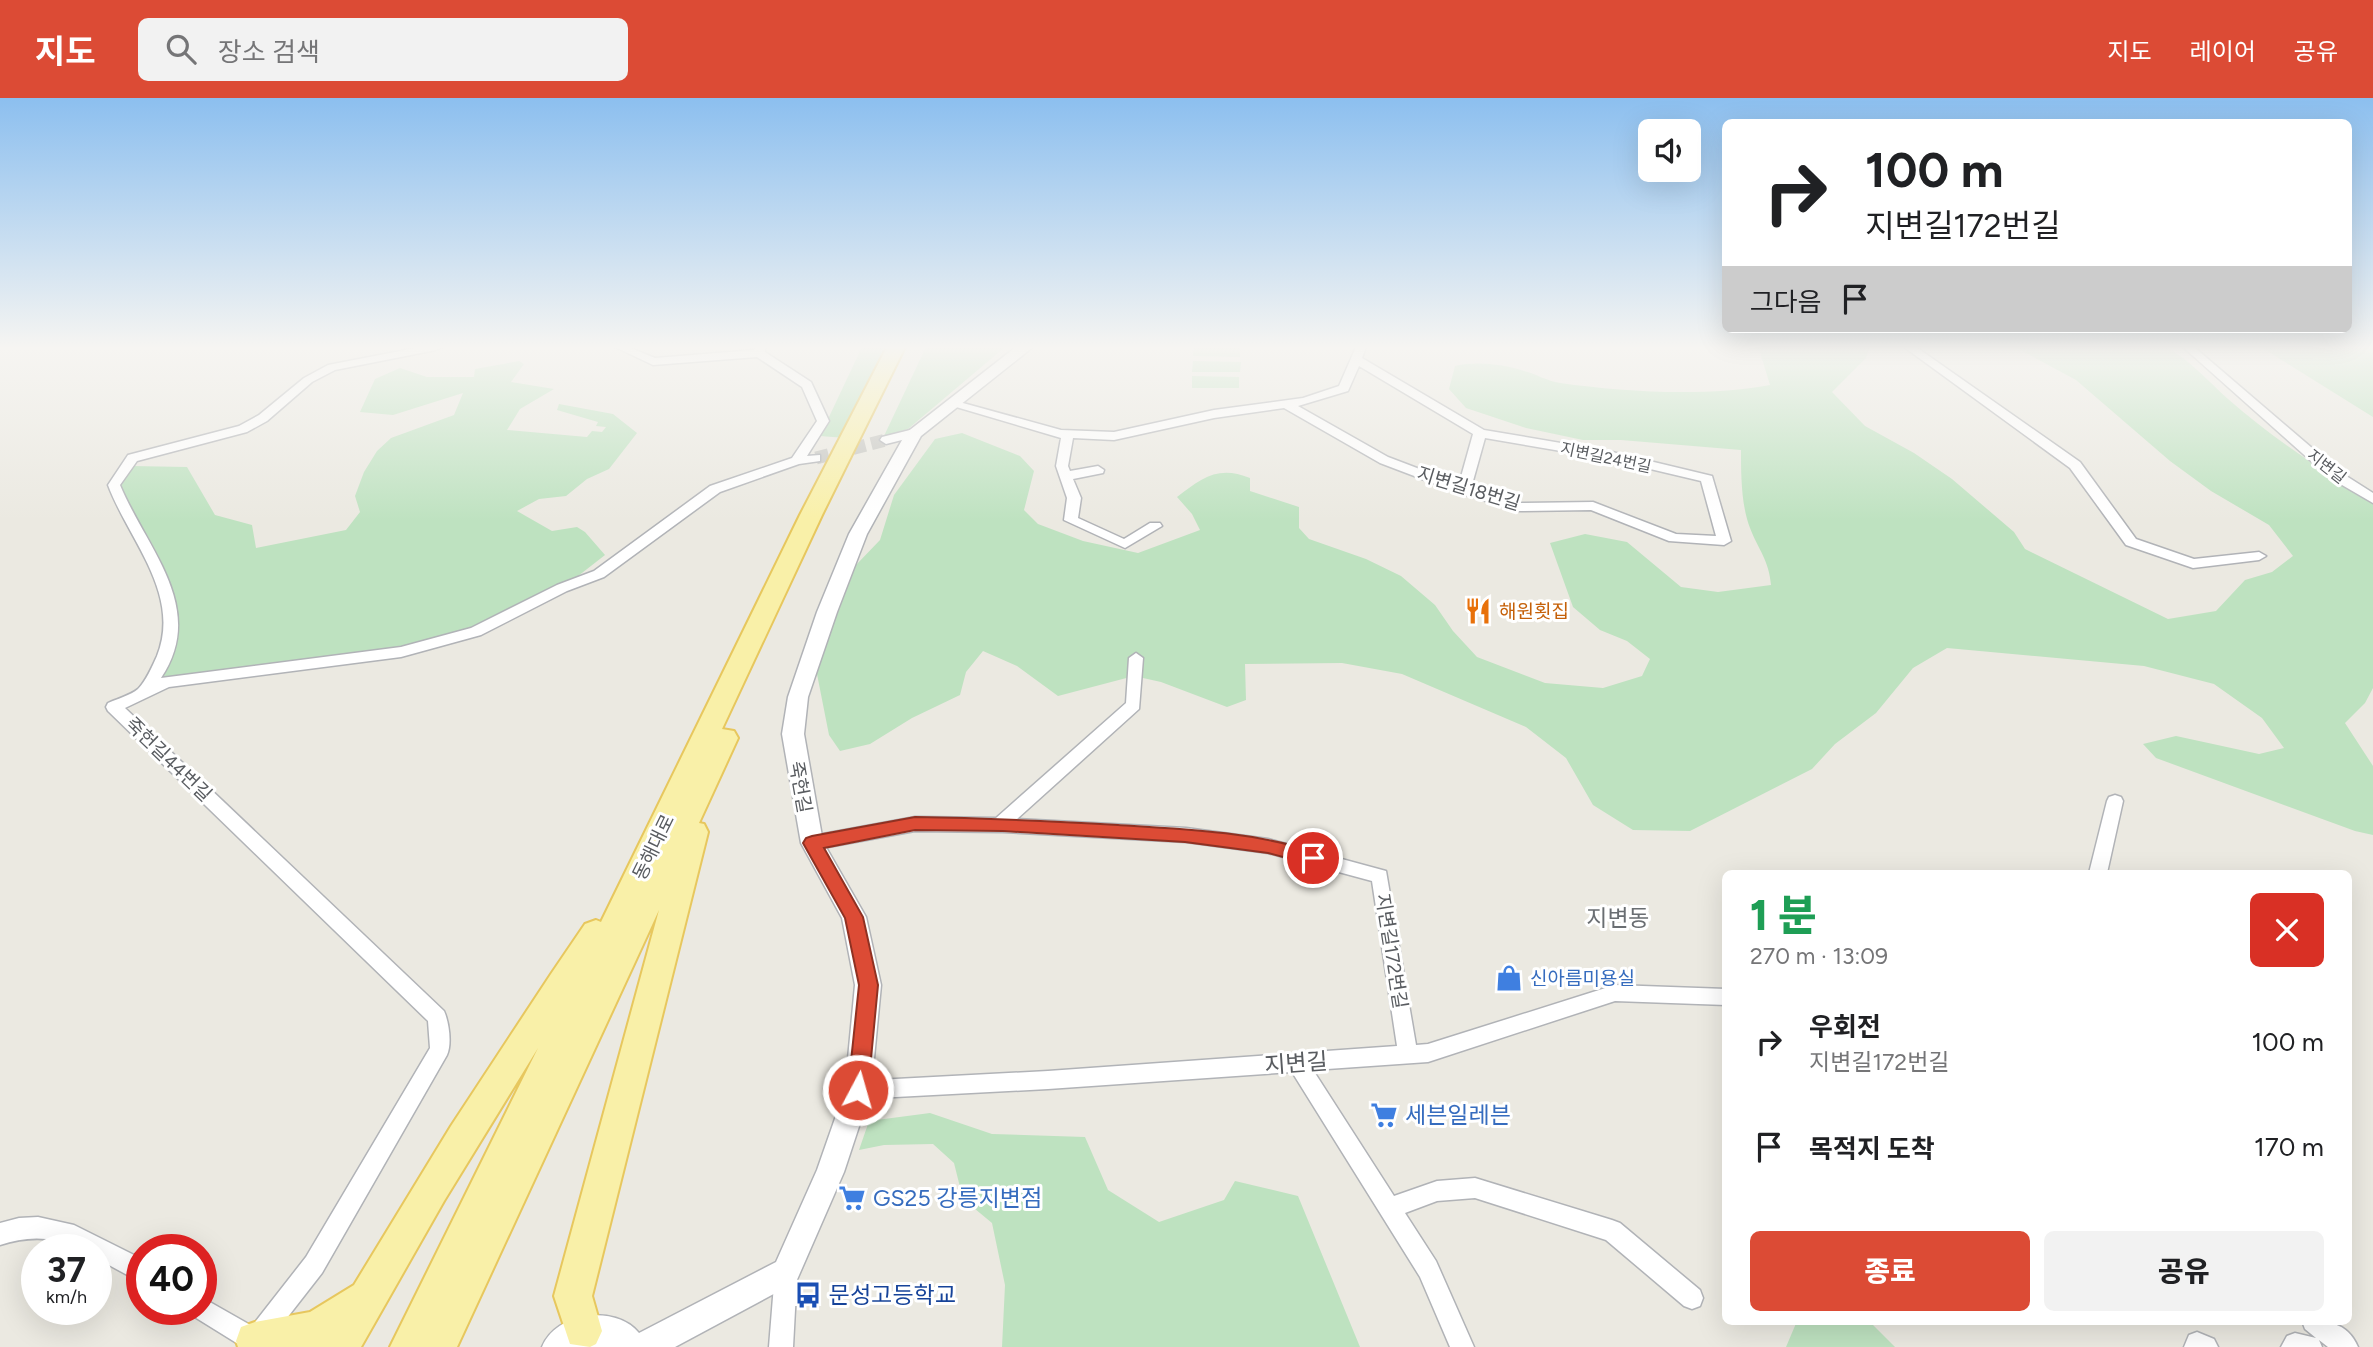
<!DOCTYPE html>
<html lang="ko">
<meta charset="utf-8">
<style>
body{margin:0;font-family:Figtree,"Noto Sans KR",sans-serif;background:#f2f2f2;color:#202124;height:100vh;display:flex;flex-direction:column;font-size:26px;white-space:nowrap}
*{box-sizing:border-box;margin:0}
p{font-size:23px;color:#757577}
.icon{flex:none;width:38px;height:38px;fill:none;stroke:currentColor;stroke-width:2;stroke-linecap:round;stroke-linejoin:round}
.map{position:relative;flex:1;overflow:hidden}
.details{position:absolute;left:1722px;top:772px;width:630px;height:455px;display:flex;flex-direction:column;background:#fff;border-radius:10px;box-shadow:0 7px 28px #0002}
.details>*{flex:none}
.banner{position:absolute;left:1722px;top:21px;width:630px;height:214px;border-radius:10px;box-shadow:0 7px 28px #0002;background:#fff;color:#202124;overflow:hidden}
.controls{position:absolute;left:1638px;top:21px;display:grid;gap:14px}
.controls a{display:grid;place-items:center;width:63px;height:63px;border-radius:10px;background:#fff;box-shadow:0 7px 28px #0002;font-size:35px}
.speed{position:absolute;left:21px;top:1136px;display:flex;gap:14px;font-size:35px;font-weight:700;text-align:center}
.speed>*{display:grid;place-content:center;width:91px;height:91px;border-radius:50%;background:#fff;box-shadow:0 7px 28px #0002;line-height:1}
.speed small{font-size:18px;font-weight:400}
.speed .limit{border:10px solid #d22;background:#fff;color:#111}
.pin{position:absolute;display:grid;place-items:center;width:60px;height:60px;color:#fff;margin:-30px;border:4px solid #fff;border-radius:50%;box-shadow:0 2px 7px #0007}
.me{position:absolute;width:77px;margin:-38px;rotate:6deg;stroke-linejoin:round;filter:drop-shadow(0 0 5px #0008)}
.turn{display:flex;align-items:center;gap:24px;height:147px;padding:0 28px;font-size:32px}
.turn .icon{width:91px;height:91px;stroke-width:2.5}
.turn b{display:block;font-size:49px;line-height:60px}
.then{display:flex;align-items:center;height:66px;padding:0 28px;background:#0003;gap:14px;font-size:26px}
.round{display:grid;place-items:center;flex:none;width:74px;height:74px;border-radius:10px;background:#f2f2f2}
.head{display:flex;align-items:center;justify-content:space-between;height:119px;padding:0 28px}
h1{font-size:42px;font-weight:800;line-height:52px;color:#1e9e55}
.action{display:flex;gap:14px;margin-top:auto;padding:14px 28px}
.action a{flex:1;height:80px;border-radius:10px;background:#dc4b35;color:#fff;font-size:28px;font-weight:800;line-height:80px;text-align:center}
.action a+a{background:#f2f2f2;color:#202124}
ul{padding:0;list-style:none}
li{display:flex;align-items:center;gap:21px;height:105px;padding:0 28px}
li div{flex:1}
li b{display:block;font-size:26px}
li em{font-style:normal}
header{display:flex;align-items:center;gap:42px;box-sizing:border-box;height:98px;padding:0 35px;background:#dc4b35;color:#fff}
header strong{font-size:33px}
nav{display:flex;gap:38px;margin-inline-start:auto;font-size:24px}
.search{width:490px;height:63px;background:#f2f2f2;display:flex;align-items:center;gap:18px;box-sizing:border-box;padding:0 24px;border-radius:10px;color:#757577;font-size:26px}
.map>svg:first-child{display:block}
.green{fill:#bee2c0}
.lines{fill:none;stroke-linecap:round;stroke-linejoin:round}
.minor-tunnel{stroke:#c6c6c1;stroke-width:13;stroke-dasharray:13 6;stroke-linecap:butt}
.minor-casing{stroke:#b1b3b7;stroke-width:3}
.tertiary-casing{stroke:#b1b3b7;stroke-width:3}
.primary-casing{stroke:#e7c75e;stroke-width:4}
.minor{fill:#fff;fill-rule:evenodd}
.tertiary{fill:#fff;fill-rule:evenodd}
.primary{fill:#f9f0a8;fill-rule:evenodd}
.route{fill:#dc4b35;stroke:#8f3122;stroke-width:2}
.labels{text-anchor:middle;stroke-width:6;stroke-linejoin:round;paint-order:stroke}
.far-street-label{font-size:16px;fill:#595c60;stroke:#fff}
.street-label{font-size:19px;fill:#595c60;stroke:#fff}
.food-label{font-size:19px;fill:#c56008;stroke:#fff;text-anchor:start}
.shop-label{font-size:19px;fill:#366cbe;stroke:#fff;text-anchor:start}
.quarter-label{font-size:23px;fill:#6a6e72;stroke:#fff}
.near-street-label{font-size:23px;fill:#595c60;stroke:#fff}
.near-shop-label{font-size:23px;fill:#366cbe;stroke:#fff;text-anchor:start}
.near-transit-label{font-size:23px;fill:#164399;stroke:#fff;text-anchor:start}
</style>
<header>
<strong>지도</strong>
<div class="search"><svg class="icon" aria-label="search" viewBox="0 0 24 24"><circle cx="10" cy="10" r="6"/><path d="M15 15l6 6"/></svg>장소 검색</div>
<nav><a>지도</a><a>레이어</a><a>공유</a></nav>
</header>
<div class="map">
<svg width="2373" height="1249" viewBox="0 0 2373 1249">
<rect width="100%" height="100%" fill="#ebe9e1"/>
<path class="green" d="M862 249H890L846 340 820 338Z
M926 249H1005L908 331 884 338Z
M1194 249H1240V259L1193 258Z
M1753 249H1870L1866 260 1832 294 1865 328 1914 355 1952 381 2014 434 2025 451 2168 521 2216 513 2245 482 2272 474 2293 458 2269 427 2211 393 2170 363 2076 282 2015 249H2166C2191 263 2207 282 2228 301 2272 340 2324 373 2373 406V590L2365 605 2345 625 2373 668V737L2355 733 2156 660 2143 646 2176 638 2259 656 2284 650 2262 620 2214 586 2144 568 1947 550 1913 570 1876 615 1835 646 1812 671 1690 733 1633 732 1593 707 1566 660 1526 629 1402 576 1342 565 1245 566 1246 602 1227 609 1161 584 1134 578 1058 598 1017 568 983 553 966 574 960 597 912 620 870 646 840 653 829 637 816 571 856 467 880 442 894 397 935 341 962 335 1020 358 1034 373 1024 412 1038 426 1083 443 1138 455 1200 432 1192 416 1177 399C1202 380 1218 367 1250 380V393L1299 409V430L1309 441 1366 461 1401 478 1435 507 1453 533 1477 559 1545 585 1603 590 1642 578 1650 561 1627 543 1600 532 1573 509 1550 445 1585 436 1627 444 1681 489 1718 494 1771 487C1769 462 1758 451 1750 430 1741 407 1741 375 1741 352L1621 342H1583L1526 330 1466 310 1449 291 1455 268C1477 263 1502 266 1524 273 1536 276 1547 283 1560 285 1624 294 1706 299 1770 287L1760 254Z
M2261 249H2373V319Z
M519 263 524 266 511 284 554 291 520 311 507 332 587 339 592 333 602 334 606 329 596 328 598 324 557 312 559 306 613 316 637 335 609 371 587 381 566 398 539 401 517 413 552 433 577 429 585 434 605 457 573 482 474 532 399 552 163 581 160 576C165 566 174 553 176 542 185 485 143 433 117 387L132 368 187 369 215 417 252 427 256 450 346 432 360 414 355 398 364 374 377 353 391 340 454 317 463 295 393 317 360 314 375 281 400 270 427 279H474L475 271Z
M1193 263 1241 264 1240 274H1192Z
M1192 278 1239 279V290H1192Z
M930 1015 992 1036 1085 1039 1108 1092 1159 1124 1224 1102 1235 1083 1298 1098 1360 1249H1002L1005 1187 992 1125 963 1101 954 1065 933 1046 884 1047 859 1052 869 1023Z
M1797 1223H1869L1895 1249H1786Z"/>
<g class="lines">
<path class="minor-tunnel" d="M816 360 886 342"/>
<g class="minor-casing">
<path id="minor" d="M421 249H442L436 252 335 272 312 284 267 323 247 334 137 363 120 387C146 450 208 510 161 580L401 549 471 530 557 487 594 473 710 388 792 360 817 323 802 289 757 259 653 267 615 249H628L655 260 754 252 755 249H765V254L811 284 829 323 807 358 820 357V363L799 366 720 394 604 479 567 493 481 537 401 559 169 589 125 610 444 913C449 924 452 946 447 957L322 1175 269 1243 272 1249H243L193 1218 190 1211H201V1199L252 1228 306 1159 430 950 428 923 108 613 106 609 108 605C117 601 131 597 138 591 146 583 152 569 157 558 182 496 128 441 108 387L128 357 239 328 259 317 304 280 328 267Z
M1356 249H1366L1362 260 1484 332 1608 353 1712 378 1731 443 1724 447 1669 443 1591 412 1519 413 1459 395 1380 365 1284 310 1214 320 1114 342 1073 340 1068 368 1070 373 1098 368 1104 372 1103 375 1073 381 1081 400 1078 420 1124 441 1150 425H1160L1162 428 1125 450 1064 422 1067 400 1056 368 1061 340 946 306 952 302 1061 332 1114 334 1214 312 1303 300 1339 288ZM1359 268 1473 336 1459 386 1388 359 1298 308 1348 293ZM1485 340 1608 361 1701 383 1716 438 1676 436 1593 404 1520 405 1471 390Z
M1904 249H1916L2080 364 2136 441 2194 461 2259 454 2266 458 2259 462 2193 470 2126 447 2070 370Z
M2183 249H2194L2340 374 2373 395V405L2330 380Z
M914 331 920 335 918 338 886 346 880 342 882 339Z
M1136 555 1143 560 1139 611 1017 721 1186 730 1268 741 1386 773 1416 947 1428 946 1615 887 1726 891V907L1615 903 1428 964 1313 972 1394 1098 1437 1083 1475 1080 1612 1122 1620 1125 1700 1192 1703 1200 1700 1208 1692 1211 1684 1208 1606 1142 1475 1100 1437 1103 1405 1115 1436 1163 1474 1249H1450L1420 1179 1292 974 1048 991 858 1001 851 998 848 992 851 986 858 983 1048 973 1397 948 1372 783 1268 755 1186 744 1003 734 915 733 812 752 806 750 803 745 806 740 812 738 915 719 996 720 1126 605 1129 560Z
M2115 697 2121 699 2123 703 2107 775H2089L2107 703 2109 699Z
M38 1119 74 1127 142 1161V1185L96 1160V1152C81 1152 71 1147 57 1143 37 1138 19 1141 0 1147V1125L19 1120Z
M786 1163 794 1166 797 1174 793 1249H769L775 1174 778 1166Z
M2302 1223C2326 1223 2347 1223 2358 1249H2328L2319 1242 2322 1249H2281L2287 1238 2295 1235 2316 1240 2305 1231Z
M2197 1234 2214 1241 2218 1249H2184L2189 1237Z"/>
</g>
<g class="tertiary-casing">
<path id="tertiary" d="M1016 249H1033L921 338 867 436 837 514 808 599 804 636 823 744 866 819 881 887 871 992 844 1074 796 1184 675 1249H542C556 1214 615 1206 639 1235L776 1164 817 1072 845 992 855 887 842 820 801 745 782 636 788 599 817 514 849 436 906 335Z"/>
</g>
<g class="primary-casing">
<path id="primary" d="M887 249H905L822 417 722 631 734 633 738 640 699 725 704 726 708 734 592 1198 602 1233 596 1246 590 1249 570 1246 554 1198 659 812 457 1249H390L538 950 444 1103 361 1249H238L236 1243 241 1229 255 1224 310 1214 354 1187 451 1028 551 876 585 826 596 822 601 824 800 417Z"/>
</g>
<use href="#minor" class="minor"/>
<use href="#tertiary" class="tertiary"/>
<use href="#primary" class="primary"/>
</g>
<linearGradient id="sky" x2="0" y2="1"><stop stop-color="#8cbfef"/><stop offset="0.59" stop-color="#f6f5f2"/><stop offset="1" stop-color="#f6f5f2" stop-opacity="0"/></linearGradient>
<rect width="2373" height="423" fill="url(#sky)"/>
<path class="route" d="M915 719C983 720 1050 723 1118 727 1185 731 1255 734 1319 755L1322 760 1319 765 1313 767 1268 755 1185 744 1003 733 915 732 824 750 863 819 878 887 868 992 865 999 858 1002 851 999 848 992 859 887 845 820 803 745 806 740 812 738Z"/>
<defs>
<g id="restaurant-bare" transform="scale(2.1)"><path d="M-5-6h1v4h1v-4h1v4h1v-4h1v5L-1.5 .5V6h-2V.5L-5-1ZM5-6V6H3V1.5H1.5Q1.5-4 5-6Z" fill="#e8710a" stroke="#fff" stroke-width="2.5" paint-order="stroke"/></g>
<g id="shop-bare" transform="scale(2.1)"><path d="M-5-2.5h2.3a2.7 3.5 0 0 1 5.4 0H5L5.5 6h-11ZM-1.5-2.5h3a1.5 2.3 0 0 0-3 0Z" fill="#3f7fe0" stroke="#fff" stroke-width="2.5" paint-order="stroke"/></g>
<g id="supermarket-bare" transform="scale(2.1)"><path d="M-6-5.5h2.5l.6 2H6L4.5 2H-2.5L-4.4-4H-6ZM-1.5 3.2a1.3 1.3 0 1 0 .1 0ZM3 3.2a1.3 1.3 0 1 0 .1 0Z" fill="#3f7fe0" stroke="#fff" stroke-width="2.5" paint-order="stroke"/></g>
<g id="bus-bare" transform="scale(2.1)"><path d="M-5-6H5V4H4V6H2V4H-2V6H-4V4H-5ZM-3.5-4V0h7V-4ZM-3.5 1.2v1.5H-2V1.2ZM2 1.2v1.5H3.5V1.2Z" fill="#1a4fb4" stroke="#fff" stroke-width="2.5" paint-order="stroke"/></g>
</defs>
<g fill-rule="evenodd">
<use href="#restaurant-bare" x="1478" y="513"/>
<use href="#shop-bare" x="1509" y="880"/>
<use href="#supermarket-bare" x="1384" y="1017"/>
<use href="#supermarket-bare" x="852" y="1100"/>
<use href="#bus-bare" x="808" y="1197"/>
</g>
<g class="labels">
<g class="far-street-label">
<text transform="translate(1606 359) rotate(12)" y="6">지변길24번길</text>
<text transform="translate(2327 368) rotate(38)" y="6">지변길</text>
</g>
<g class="street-label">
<text transform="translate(1469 390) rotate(17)" y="7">지변길18번길</text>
<text transform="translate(169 661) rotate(44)" y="7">죽헌길44번길</text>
<text transform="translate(801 689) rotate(80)" y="7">죽헌길</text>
<text transform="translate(653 749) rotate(-64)" y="7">동해대로</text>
<text transform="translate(1392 853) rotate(81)" y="7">지변길172번길</text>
</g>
<g class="food-label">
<text x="1499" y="520">해원횟집</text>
</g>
<g class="shop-label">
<text x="1530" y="887">신아름미용실</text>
</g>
<g class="quarter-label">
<text x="1618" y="828">지변동</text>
</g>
<g class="near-street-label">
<text transform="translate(1296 965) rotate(-4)" y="8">지변길</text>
</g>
<g class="near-shop-label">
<text x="1405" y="1025">세븐일레븐</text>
<text x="873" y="1108">GS25 강릉지변점</text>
</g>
<g class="near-transit-label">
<text x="829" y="1205">문성고등학교</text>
</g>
</g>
</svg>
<div class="controls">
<a><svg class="icon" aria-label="sound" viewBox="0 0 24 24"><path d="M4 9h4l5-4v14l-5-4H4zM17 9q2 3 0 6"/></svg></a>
</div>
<div class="speed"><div>37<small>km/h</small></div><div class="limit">40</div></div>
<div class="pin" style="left:1313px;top:760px;background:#d93025"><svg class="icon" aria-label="arrive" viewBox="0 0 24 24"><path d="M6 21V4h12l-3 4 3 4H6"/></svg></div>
<svg class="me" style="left:858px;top:992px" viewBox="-20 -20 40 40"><circle r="17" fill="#dc4b35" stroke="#fff" stroke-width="3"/><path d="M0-11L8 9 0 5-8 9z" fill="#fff"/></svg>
<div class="banner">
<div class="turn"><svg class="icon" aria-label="right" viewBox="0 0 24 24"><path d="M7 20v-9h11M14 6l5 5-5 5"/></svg><div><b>100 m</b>지변길172번길</div></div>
<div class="then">그다음<svg class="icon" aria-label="arrive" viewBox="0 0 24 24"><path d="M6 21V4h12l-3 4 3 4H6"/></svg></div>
</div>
<section class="details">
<div class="head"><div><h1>1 분</h1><p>270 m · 13:09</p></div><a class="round" style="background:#d93025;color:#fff"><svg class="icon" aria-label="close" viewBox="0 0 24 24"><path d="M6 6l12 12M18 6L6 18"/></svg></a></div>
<ul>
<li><svg class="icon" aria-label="right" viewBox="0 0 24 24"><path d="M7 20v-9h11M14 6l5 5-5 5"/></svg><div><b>우회전</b><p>지변길172번길</p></div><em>100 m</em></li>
<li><svg class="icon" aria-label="arrive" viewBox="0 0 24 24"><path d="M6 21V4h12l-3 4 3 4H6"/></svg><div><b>목적지 도착</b></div><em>170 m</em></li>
</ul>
<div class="action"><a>종료</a><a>공유</a></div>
</section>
</div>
